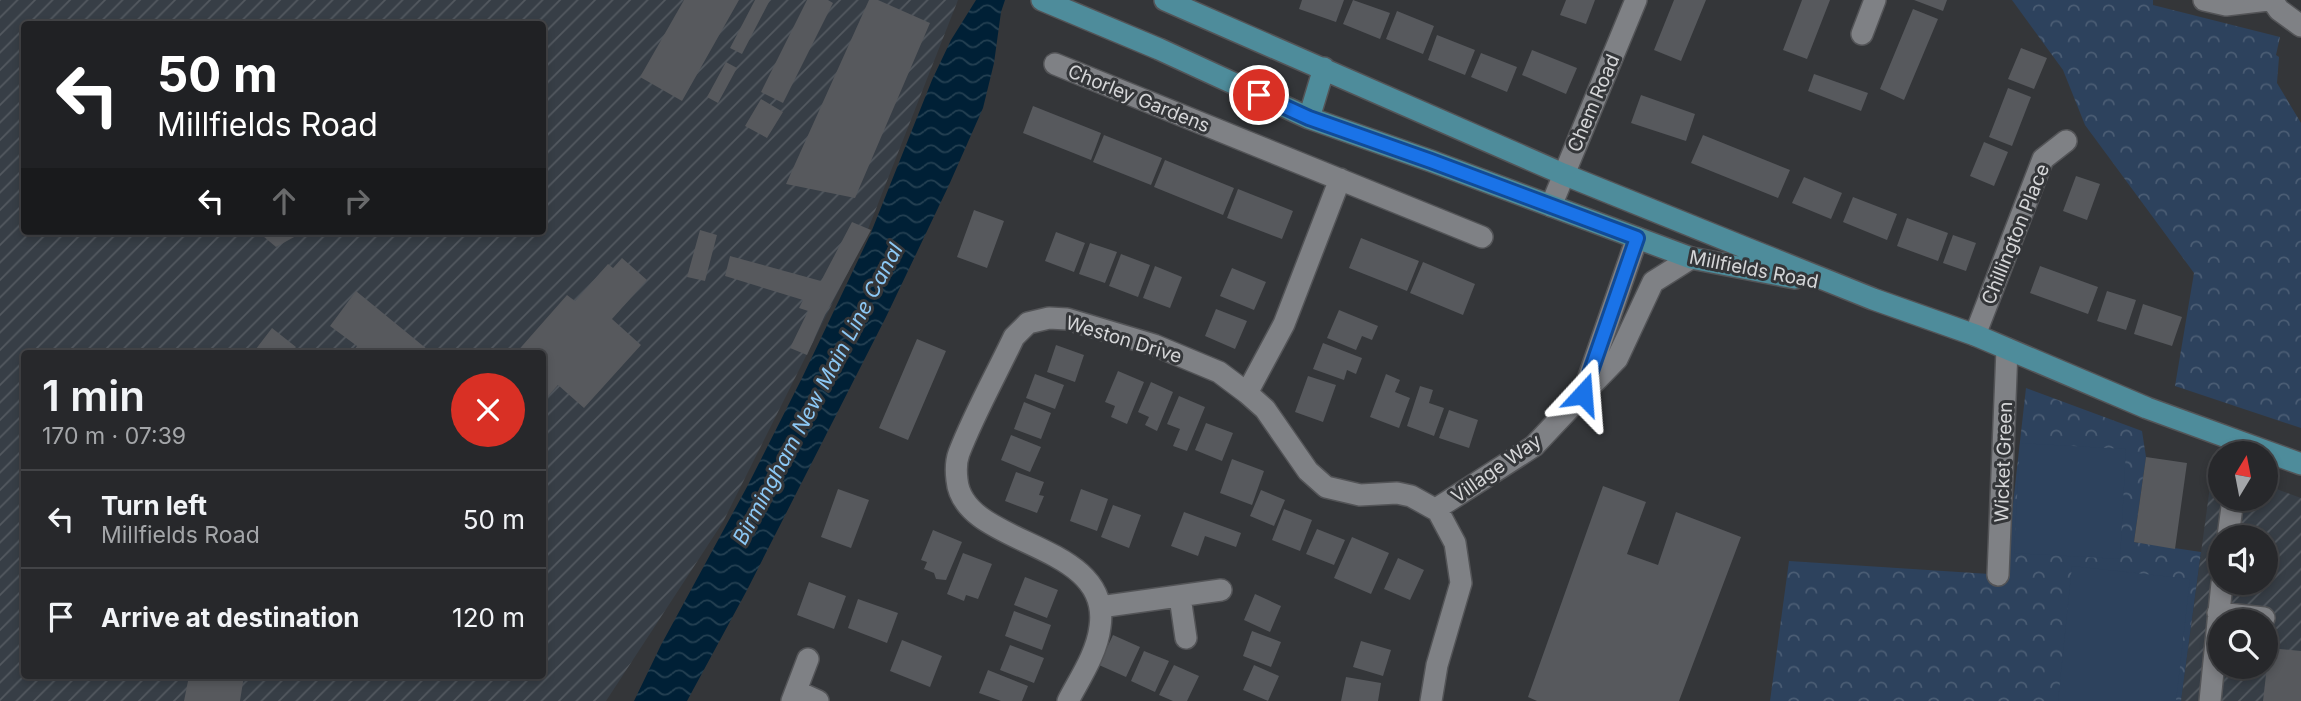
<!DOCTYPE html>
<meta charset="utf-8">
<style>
body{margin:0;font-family:Inter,sans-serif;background:#333437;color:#f1f3f6;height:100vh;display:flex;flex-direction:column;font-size:26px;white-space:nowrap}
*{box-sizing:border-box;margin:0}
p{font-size:23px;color:#a4a6a9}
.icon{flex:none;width:38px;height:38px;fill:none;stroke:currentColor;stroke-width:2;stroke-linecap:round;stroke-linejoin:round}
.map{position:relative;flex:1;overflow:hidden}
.side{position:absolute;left:21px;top:350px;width:525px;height:329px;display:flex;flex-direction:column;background:#27282b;border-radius:7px;box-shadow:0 4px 10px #0003,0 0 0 2px #434447}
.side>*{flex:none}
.top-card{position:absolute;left:21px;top:21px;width:525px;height:214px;border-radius:7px;box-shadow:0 4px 10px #0003,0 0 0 2px #434447;background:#202124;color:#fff;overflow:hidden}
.needle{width:46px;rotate:10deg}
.controls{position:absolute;left:2208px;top:441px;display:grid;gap:14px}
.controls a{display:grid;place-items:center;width:70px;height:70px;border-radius:50%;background:#27282b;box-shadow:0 4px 10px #0003,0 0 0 2px #434447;font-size:35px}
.pin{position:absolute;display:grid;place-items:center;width:60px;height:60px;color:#fff;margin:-30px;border:4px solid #fff;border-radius:50%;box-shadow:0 2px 7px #0007}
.me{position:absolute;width:77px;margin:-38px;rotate:19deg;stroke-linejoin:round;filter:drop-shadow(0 0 5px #0008)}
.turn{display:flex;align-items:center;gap:24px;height:147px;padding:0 21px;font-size:32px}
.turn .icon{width:91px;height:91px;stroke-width:2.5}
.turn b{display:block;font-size:49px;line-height:60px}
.lanes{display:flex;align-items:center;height:66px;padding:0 21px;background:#0003;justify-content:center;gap:35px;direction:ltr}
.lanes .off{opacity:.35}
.round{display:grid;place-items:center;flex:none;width:74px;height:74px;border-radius:37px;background:#333437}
.headline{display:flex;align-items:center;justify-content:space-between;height:119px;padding:0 21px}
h1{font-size:42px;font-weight:600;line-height:52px}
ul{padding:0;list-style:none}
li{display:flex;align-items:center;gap:21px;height:98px;padding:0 21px;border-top:2px solid #434447}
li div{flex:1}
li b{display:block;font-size:26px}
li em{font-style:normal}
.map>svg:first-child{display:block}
.industrial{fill:url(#industrial-furrows);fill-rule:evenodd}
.forest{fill:url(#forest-crowns)}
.pitch{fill:#2d425d}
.water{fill:url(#water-waves)}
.building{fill:#57595d}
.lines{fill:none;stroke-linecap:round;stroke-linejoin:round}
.street-casing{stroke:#535457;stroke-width:24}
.primary-casing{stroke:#535457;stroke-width:24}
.street{stroke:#7f8185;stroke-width:21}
.primary{stroke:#4e8c9b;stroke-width:21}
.route-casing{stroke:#114b97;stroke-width:18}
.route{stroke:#1a73e8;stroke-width:12}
.labels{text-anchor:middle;stroke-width:6;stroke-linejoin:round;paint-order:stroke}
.street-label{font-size:19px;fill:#d5d6d8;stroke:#343639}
.water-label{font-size:21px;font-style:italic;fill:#8cc8f5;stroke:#343639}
</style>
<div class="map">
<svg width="2301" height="701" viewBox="0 0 2301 701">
<defs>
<pattern id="industrial-furrows" width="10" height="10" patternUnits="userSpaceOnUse" patternTransform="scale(1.75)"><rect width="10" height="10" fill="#373e46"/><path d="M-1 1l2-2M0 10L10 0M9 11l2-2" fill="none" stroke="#535960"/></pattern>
<pattern id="forest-crowns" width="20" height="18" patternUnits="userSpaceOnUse" patternTransform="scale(1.75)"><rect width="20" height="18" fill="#2d425d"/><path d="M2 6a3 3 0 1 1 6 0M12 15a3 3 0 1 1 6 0" fill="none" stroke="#4b5d74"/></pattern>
<pattern id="water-waves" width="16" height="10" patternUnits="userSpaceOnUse" patternTransform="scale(1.75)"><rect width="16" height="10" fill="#002036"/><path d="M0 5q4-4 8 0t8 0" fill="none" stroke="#244052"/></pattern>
</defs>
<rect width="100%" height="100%" fill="#343639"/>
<path class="industrial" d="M0 0H958L863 242 723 522 606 701H0ZM24 24H542V231H24ZM24 354H542V676H24Z
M2213 464 2221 467V499H2266V485L2301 498V701H2181ZM2221 537H2266V583H2221ZM2221 621H2266V667H2221Z"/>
<path class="forest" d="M2012 0H2153V5L2280 37 2276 55 2279 57 2277 83 2301 123V428L2175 386 2194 273 2085 125 2063 70Z
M2026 388 2142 431 2146 457 2134 542 2201 552 2181 701H1770L1789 561 2005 575Z"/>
<path class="pitch" d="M2020 443 2126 449 2120 559 2014 553Z
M2072 566 2190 579 2176 701H2058Z"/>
<path class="water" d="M976 0H1005L1001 12 994 63 983 108 949 185 886 317 746 592 687 701H634L661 645 748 485 802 378 870 235 932 80 951 40Z"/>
<path class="building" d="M684 0H739L682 101 640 77Z
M755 0H770L742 54 730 48Z
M807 0H828L833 3 783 103 761 92Z
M869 0H878L930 23 855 198 786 184Z
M1302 0H1344L1336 22 1299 9Z
M1353 0 1390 13 1380 39 1343 24Z
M1566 0H1595L1586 24 1560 15Z
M1674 0H1706L1681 61 1654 50Z
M1802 0H1830L1807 59 1783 50Z
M1914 0H1947L1943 11Z
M1913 9 1938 19 1904 100 1880 89Z
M1397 11 1434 26 1423 54 1386 39Z
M1437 35 1475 50 1465 75 1428 60Z
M2021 48 2047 58 2034 89 2008 79Z
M1532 50 1577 68 1566 94 1522 75Z
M1481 53 1517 67 1507 92 1471 77Z
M726 62 737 68 718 103 707 97Z
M1814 74 1868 93 1861 111 1808 91Z
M2008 88 2031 97 2012 146 1989 137Z
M1641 95 1695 114 1686 141 1631 123Z
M761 99 783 112 767 138 745 126Z
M1033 106 1101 133 1091 160 1023 133Z
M1104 135 1162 158 1151 185 1093 162Z
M1703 135 1790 170 1778 198 1691 163Z
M1984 142 2008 152 1994 186 1970 176Z
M1165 160 1234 188 1223 215 1154 187Z
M2076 176 2100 184 2087 220 2063 211Z
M1804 177 1842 193 1831 219 1792 203Z
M1238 189 1293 211 1282 239 1227 218Z
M1853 197 1897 214 1887 240 1843 222Z
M974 210 1004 221 987 268 957 257Z
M1907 218 1948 233 1938 261 1897 246Z
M852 222 871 230 825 315 807 355 790 348 808 311 799 308 803 300 725 276 730 256 821 281Z
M700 230 717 235 705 281 687 277Z
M257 231H305L276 247Z
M1056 232 1085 243 1074 272 1045 261Z
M1953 235 1976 243 1966 271 1943 263Z
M1361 238 1419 261 1407 291 1349 268Z
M1090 243 1117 252 1105 283 1079 274Z
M1121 254 1150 265 1138 297 1109 286Z
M622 258 647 280 612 319 641 345 584 408 558 385 542 403V354H515L567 295 575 301 608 264 613 268Z
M1423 262 1475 284 1463 315 1410 293Z
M1155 266 1182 277 1170 308 1143 298Z
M2040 266 2098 287 2088 314 2030 293Z
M1232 268 1266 282 1254 310 1220 296Z
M356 291 433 354H351L357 346 330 326Z
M2107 291 2136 300 2126 330 2097 321Z
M2143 304 2182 317 2172 346 2134 334Z
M1216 309 1247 321 1235 349 1205 336Z
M1339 310 1378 326 1372 340 1362 336 1356 350 1327 338Z
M272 328 296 347 290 354H252Z
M917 339 946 351 908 440 879 428Z
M1323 343 1362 358 1356 374 1347 370 1344 380 1313 369Z
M1056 345 1084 355 1075 382 1047 372Z
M1118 371 1144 382 1127 424 1111 417 1115 406 1105 402Z
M1035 374 1064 385 1055 409 1026 398Z
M1386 374 1400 380 1395 392 1410 398 1399 428 1370 417Z
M1308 376 1336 385 1323 422 1295 412Z
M1151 382 1173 392 1157 431 1145 425 1149 417 1138 412Z
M1420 386 1433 390 1429 403 1444 408 1434 436 1407 426Z
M1179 396 1205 407 1187 451 1173 446 1180 429 1167 424Z
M1024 402 1051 413 1041 439 1014 429Z
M1449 410 1478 420 1469 448 1439 438Z
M1206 423 1233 433 1222 461 1195 450Z
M1011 435 1041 447 1030 472 1001 460Z
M2146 457 2187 463 2175 549 2134 542Z
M1232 459 1264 471 1252 505 1220 493Z
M1016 472 1044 482 1039 495 1044 496 1037 513 1005 501Z
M1603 486 1646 502 1627 554 1658 565 1676 512 1741 537 1679 701H1537L1528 697Z
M838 489 869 500 851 548 821 537Z
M1081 489 1108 499 1097 531 1070 521Z
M1261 490 1285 500 1274 526 1250 516Z
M1113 505 1141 515 1129 548 1101 537Z
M1284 509 1312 520 1300 551 1272 540Z
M1184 512 1241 533 1236 547 1205 536 1198 556 1171 546Z
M1317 529 1345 540 1334 565 1306 554Z
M933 530 962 542 946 580 936 579 934 573 924 569 927 562 921 560Z
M1352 537 1389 553 1371 594 1334 578Z
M963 553 992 564 978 599 966 595 964 601 947 594Z
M1398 558 1424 570 1410 600 1384 589Z
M1025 577 1058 590 1047 618 1014 605Z
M809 582 846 596 834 629 797 615Z
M1255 594 1281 606 1270 632 1244 620Z
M858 599 898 613 887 643 848 628Z
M1014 611 1051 625 1042 650 1005 636Z
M1252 631 1281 642 1271 667 1243 656Z
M1113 635 1140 647 1126 677 1099 665Z
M902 640 942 656 930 687 890 671Z
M1361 641 1391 650 1383 676 1353 667Z
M1010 645 1044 658 1034 683 1000 670Z
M2269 648 2301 651V701H2263Z
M1144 651 1169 661 1155 692 1131 681Z
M1174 665 1199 676 1187 701H1173L1159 695Z
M1254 665 1279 676 1268 701 1243 690Z
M988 670 1028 686 1022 701H1001L979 693Z
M189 676H244L240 701H184Z
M1346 677 1381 683 1378 701H1341Z"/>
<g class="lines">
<g class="street-casing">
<path id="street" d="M2204 0 2226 5 2268 0
M2272 0 2279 10 2301 26
M1862 34 1875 0
M1055 64 1482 237
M1551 206 1636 0
M1637 238 1583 394 1617 359 1653 282 1691 258
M1975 335 2043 159 2066 141
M1247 393 1284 324 1340 179
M1438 511 1439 507 1534 446 1583 394
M2228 537 2233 499
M1998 575 2007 349
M1180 597 1186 638
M1100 607 1221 590
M2218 613 2264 618
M796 691 818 701
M792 701 808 659
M1068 701C1080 678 1097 653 1100 627 1113 540 963 548 957 480 956 472 956 461 959 453 974 414 996 375 1014 337L1028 323 1049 318 1067 319 1154 345 1219 372 1247 393 1265 409 1308 471 1326 487 1360 495 1397 493 1411 496 1438 511 1455 543 1461 583 1437 665 1431 701
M2210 701 2222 583"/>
</g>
<g class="primary-casing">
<path id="primary" d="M1042 0 1159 49 1309 118 1431 161 1691 258 1795 278
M1165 0 1563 174 1746 248 1873 299 1975 335 2147 408 2301 464
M1309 118 1324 68"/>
</g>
<use href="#street" class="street"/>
<use href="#primary" class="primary"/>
</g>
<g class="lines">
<g class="route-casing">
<path id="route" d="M1259 95 1309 118 1431 161 1637 238 1583 394"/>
</g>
<use href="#route" class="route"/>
</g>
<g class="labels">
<g class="street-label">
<text transform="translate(1139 98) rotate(22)" y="7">Chorley Gardens</text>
<text transform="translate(1593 103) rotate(-67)" y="7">Chem Road</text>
<text transform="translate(2015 234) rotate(-68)" y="7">Chillington Place</text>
<text transform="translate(1754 269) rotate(11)" y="7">Millfields Road</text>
<text transform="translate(1124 339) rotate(17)" y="7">Weston Drive</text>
<text transform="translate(2003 462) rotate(-88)" y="7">Wicket Green</text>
<text transform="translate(1496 468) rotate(-35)" y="7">Village Way</text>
</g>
<g class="water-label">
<text transform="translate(818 394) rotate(-62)" y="7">Birmingham New Main Line Canal</text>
</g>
</g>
</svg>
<div class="controls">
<a><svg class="needle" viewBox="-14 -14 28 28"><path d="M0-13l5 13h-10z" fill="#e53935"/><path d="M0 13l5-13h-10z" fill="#a4a6a9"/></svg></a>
<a><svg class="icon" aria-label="sound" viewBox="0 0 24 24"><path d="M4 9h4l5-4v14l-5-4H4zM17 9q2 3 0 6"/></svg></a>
<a><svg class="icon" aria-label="search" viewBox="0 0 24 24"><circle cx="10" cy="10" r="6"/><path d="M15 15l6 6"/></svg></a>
</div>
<div class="pin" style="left:1259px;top:95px;background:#d93025"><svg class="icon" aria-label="arrive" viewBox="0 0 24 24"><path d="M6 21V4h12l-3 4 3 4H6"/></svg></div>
<svg class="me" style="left:1583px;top:394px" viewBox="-20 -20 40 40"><path d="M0-17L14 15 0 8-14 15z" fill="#1a73e8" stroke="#fff" stroke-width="4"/></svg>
<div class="top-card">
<div class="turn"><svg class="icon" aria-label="left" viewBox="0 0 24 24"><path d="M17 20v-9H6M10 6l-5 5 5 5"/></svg><div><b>50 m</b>Millfields Road</div></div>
<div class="lanes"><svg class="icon" aria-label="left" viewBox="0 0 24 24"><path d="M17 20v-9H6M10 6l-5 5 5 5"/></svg><svg class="icon off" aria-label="ahead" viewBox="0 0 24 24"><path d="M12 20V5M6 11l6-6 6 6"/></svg><svg class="icon off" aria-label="right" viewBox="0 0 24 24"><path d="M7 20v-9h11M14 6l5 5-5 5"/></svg></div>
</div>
<section class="side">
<div class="headline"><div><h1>1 min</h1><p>170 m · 07:39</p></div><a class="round" style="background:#d93025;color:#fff"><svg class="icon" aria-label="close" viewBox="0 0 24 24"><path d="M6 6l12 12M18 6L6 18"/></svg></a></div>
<ul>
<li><svg class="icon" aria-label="left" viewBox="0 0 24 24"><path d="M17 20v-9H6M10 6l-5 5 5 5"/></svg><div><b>Turn left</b><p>Millfields Road</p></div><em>50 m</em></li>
<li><svg class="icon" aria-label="arrive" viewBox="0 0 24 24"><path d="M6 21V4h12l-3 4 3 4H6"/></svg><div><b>Arrive at destination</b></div><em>120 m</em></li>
</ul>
</section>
</div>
